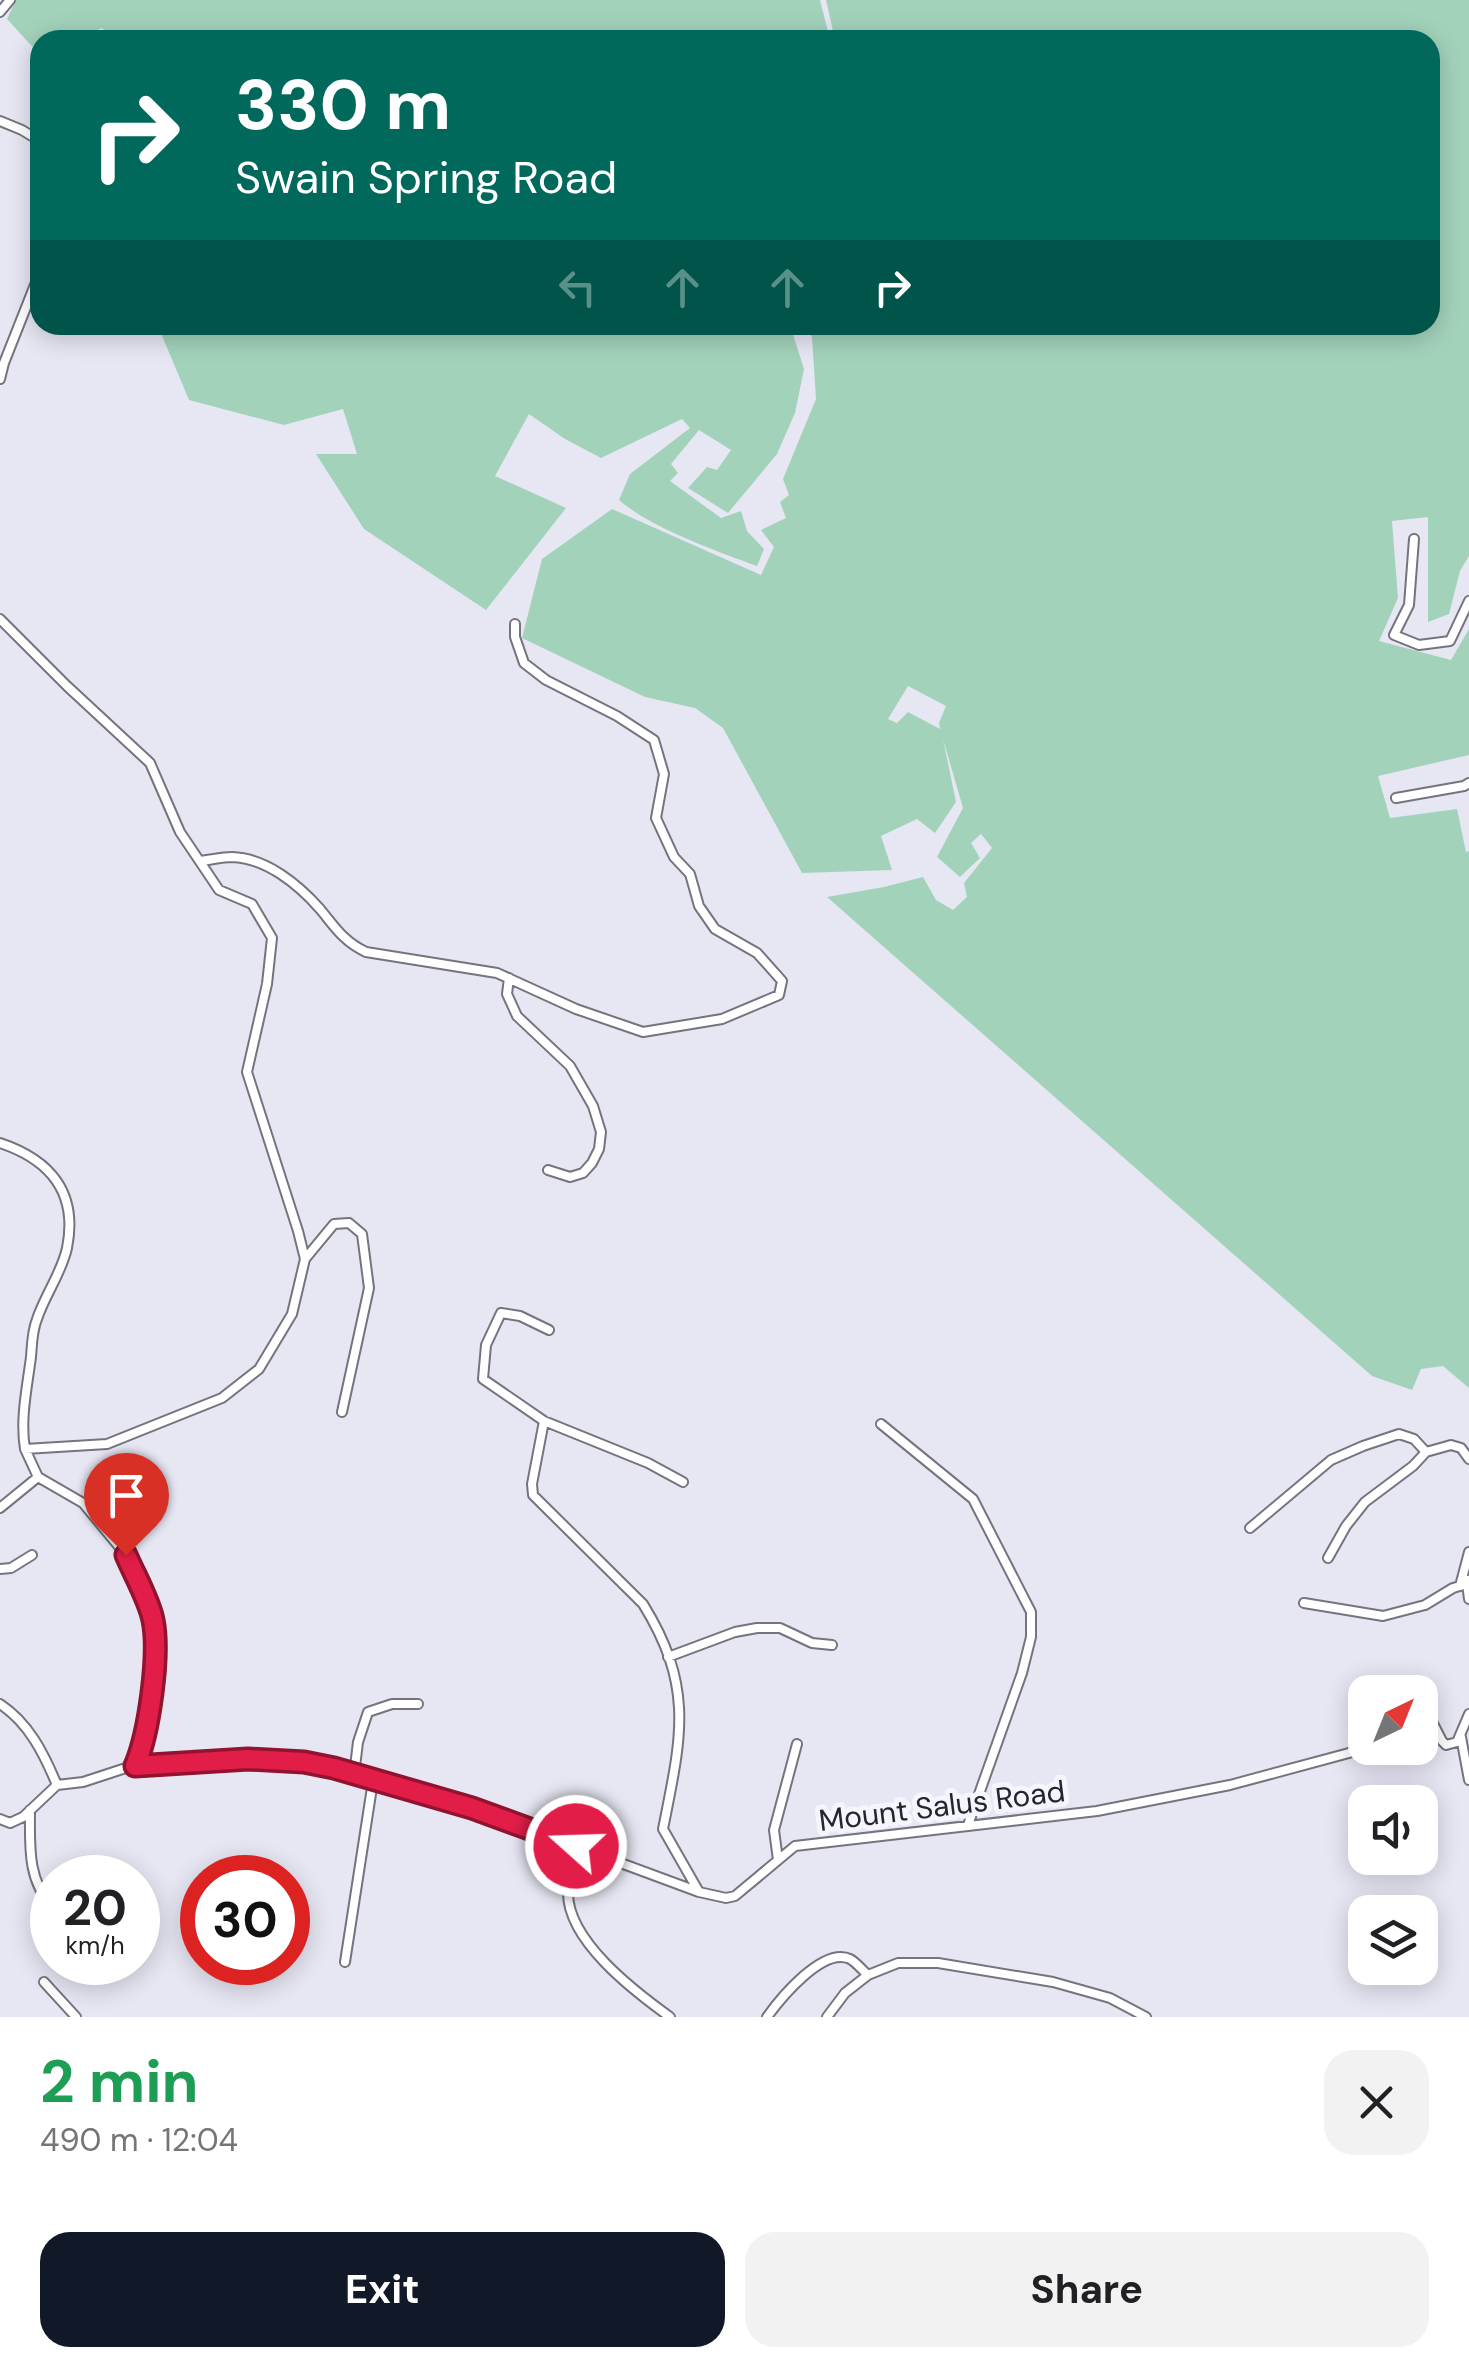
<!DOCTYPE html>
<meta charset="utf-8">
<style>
body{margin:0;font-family:"DM Sans",sans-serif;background:#f2f2f2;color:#202124;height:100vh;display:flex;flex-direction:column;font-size:38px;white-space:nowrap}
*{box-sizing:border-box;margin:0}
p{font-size:32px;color:#757577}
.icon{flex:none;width:55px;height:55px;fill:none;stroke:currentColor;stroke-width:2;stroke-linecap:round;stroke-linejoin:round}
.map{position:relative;height:2017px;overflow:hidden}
.sheet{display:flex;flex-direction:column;background:#fff;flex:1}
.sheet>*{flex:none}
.hud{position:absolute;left:30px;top:30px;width:1410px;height:305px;border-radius:30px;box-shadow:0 5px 25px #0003;background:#00695c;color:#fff;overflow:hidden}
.needle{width:65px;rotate:43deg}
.buttons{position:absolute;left:1348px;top:1675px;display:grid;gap:20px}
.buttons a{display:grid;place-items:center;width:90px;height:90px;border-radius:20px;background:#fff;box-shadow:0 5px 25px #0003;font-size:50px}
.speed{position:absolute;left:30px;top:1855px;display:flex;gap:20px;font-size:50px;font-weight:700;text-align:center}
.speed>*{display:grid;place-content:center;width:130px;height:130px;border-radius:50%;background:#fff;box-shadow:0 5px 25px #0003;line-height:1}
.speed small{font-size:25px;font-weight:400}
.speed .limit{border:15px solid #d22;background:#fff;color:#111}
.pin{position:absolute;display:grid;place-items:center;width:85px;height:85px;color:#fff;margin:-102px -42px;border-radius:50% 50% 50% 0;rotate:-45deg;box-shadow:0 0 10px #0007}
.pin .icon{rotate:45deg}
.me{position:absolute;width:110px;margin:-55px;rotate:290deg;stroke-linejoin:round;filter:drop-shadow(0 0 8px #0008)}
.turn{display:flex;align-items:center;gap:35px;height:210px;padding:0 40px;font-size:45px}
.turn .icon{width:130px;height:130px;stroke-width:2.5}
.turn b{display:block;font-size:70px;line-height:85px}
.lanes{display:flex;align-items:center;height:95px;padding:0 40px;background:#0003;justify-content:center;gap:50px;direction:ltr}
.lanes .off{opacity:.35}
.round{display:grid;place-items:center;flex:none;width:105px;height:105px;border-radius:30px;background:#f2f2f2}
.head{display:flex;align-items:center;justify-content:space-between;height:170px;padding:0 40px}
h1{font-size:60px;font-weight:700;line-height:75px;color:#1e9e55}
.primary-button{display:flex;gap:20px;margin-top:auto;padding:20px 40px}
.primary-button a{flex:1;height:115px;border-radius:30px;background:#111827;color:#fff;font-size:40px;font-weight:700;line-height:115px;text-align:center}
.primary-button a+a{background:#f2f2f2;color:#202124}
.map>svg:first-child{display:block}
.green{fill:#a3d2bb;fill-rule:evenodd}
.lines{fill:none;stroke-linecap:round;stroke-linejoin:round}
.street-casing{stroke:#74747e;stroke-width:12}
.street{stroke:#fff;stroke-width:8}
.route-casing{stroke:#92132f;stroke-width:25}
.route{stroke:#e11d48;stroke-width:18}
.labels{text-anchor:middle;stroke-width:10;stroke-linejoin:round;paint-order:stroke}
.street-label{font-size:30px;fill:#25262a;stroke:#f4f5fe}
</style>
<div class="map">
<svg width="1469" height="2017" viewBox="0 0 1469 2017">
<rect width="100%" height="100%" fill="#e6e7f3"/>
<path class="green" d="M16 0H820L830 40H115L102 28 75 40H40V55L7 19Z
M826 0H1469V556L1460 571 1449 614 1428 622V517L1392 521 1398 598 1379 641 1451 660 1469 629V755L1378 776 1390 818 1457 809 1466 852 1469 851V1388L1443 1366 1421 1369 1412 1390 1372 1376 827 897 884 887 923 877 936 900 953 910 967 897 964 883 992 848 981 834 971 843 980 858 960 877 937 857 963 808 943 739 956 802 935 833 917 819 881 836 892 870 802 873 723 728 695 708 645 697 522 638 542 559 612 509 761 575 774 547 761 530 786 518 780 502 789 495 783 479 816 399 812 337 806 325H1430V40H835ZM908 686 946 706 939 723 940 729 908 712 897 723 888 719Z
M160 325H790L804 369 795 413 777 454 728 513 688 488 707 467 717 470 731 450 699 430 671 464 678 473 670 481 721 518 741 511 747 531 764 549 757 566C716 551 651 528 619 500L630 474 690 428 682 419 601 458 565 439 529 414 495 476 566 508 486 610 364 529 316 454H357L343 409 284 425 189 400 160 331Z"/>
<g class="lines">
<g class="street-casing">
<path id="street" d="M0 12 10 0
M0 121 22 130 40 141
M0 379 4 363 40 272
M1414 539 1409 605 1394 635 1419 645 1450 641 1469 601
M0 619 67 686 150 763 180 832 219 890 252 904 272 938 267 984 247 1072 298 1231 305 1259 292 1314 259 1369 222 1398 107 1444 25 1449 38 1477 83 1503 126 1555 153 1619 154 1674 141 1750 135 1765
M1396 798 1464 786 1469 783
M200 861C210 860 222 857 232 857 266 858 298 884 320 909 335 927 344 942 366 952L497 973 576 1009 643 1032 722 1019 779 995 782 981 757 953 715 929 699 906 690 874 674 857 656 818 664 774 654 740 617 716 546 680 524 663 515 637V624
M509 978 507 994 517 1016 570 1066 593 1106 601 1132 599 1149 592 1163 583 1173 570 1177 548 1170
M0 1143C51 1160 78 1193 67 1248 62 1272 45 1295 37 1319 32 1331 32 1345 31 1357 27 1388 20 1419 25 1449
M305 1259 334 1224 349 1223 362 1234 369 1288 342 1412
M549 1330 520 1316 501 1313 486 1345 483 1379 544 1421 648 1463 683 1482
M544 1421 532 1484 533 1495 643 1604C695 1688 681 1738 663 1829L699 1892
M881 1424 973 1499 1031 1612V1637L1022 1673 968 1825
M0 1508 38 1477
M1250 1528 1331 1460 1363 1446 1399 1434 1414 1439 1426 1452
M1328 1558 1346 1526 1365 1502 1413 1466 1426 1452 1451 1445 1461 1448 1469 1459
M0 1569 11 1568 32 1555
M1469 1580 1467 1584 1469 1599
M1460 1586 1469 1552
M1304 1603 1383 1616 1425 1605 1453 1588 1467 1584
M668 1657 735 1632 757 1628H780L812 1643 832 1645
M1387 1692 1394 1683H1402L1415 1692
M1420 1698 1442 1741 1446 1745 1457 1742 1469 1714
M0 1704C29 1723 44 1754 57 1785
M1461 1737 1469 1780
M354 1775 358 1742 368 1712 392 1704H418
M30 1810C30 1845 27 1880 52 1906
M0 1819 10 1823 23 1817 57 1785 83 1782 135 1765 248 1759 304 1763 334 1769 472 1808 699 1892 726 1898 735 1896 795 1846 1097 1811 1230 1785 1349 1753 1365 1744
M576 1846C574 1861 568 1878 568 1893 568 1941 634 1991 670 2017
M778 1860 774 1830 797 1744
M345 1962 373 1781
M44 1982 76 2017
M767 2017C780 1999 823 1946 850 1959 856 1962 863 1971 868 1975
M827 2017 845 1993 868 1975 898 1963H938L1053 1982 1110 1998 1146 2017"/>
</g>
<use href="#street" class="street"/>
</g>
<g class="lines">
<g class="route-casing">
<path id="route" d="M126 1555C134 1574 149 1600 153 1620 160 1655 149 1733 135 1766L248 1759 304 1762 334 1768 472 1808 576 1846"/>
</g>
<use href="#route" class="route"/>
</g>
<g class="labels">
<g class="street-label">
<text transform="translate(942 1806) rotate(-7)" y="10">Mount Salus Road</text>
</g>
</g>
</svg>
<div class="buttons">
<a><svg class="needle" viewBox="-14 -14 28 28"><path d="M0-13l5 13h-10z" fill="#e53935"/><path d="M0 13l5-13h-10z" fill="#757577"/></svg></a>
<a><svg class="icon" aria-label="sound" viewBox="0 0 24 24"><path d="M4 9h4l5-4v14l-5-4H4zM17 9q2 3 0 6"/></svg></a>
<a><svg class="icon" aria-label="layers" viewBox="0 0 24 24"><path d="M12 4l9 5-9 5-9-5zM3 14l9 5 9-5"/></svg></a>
</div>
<div class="speed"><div>20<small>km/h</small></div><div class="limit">30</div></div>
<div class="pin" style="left:126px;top:1555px;background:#d93025"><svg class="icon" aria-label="arrive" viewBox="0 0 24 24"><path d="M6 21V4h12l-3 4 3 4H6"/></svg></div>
<svg class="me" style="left:576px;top:1846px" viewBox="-20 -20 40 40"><circle r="17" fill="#e11d48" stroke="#fff" stroke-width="3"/><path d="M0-11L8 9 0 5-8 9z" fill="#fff"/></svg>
<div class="hud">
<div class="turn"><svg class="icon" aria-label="right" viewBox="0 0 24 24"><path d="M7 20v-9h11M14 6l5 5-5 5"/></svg><div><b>330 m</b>Swain Spring Road</div></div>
<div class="lanes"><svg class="icon off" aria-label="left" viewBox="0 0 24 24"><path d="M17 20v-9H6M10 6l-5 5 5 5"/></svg><svg class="icon off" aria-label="ahead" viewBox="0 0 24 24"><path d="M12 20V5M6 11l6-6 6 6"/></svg><svg class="icon off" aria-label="ahead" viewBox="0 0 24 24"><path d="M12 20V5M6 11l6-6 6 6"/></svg><svg class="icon" aria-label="right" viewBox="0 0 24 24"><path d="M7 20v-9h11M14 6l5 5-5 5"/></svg></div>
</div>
</div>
<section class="sheet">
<div class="head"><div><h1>2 min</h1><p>490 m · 12:04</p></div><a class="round"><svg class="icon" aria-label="close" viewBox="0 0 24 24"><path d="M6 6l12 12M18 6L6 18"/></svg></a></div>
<div class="primary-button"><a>Exit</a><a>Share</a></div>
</section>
